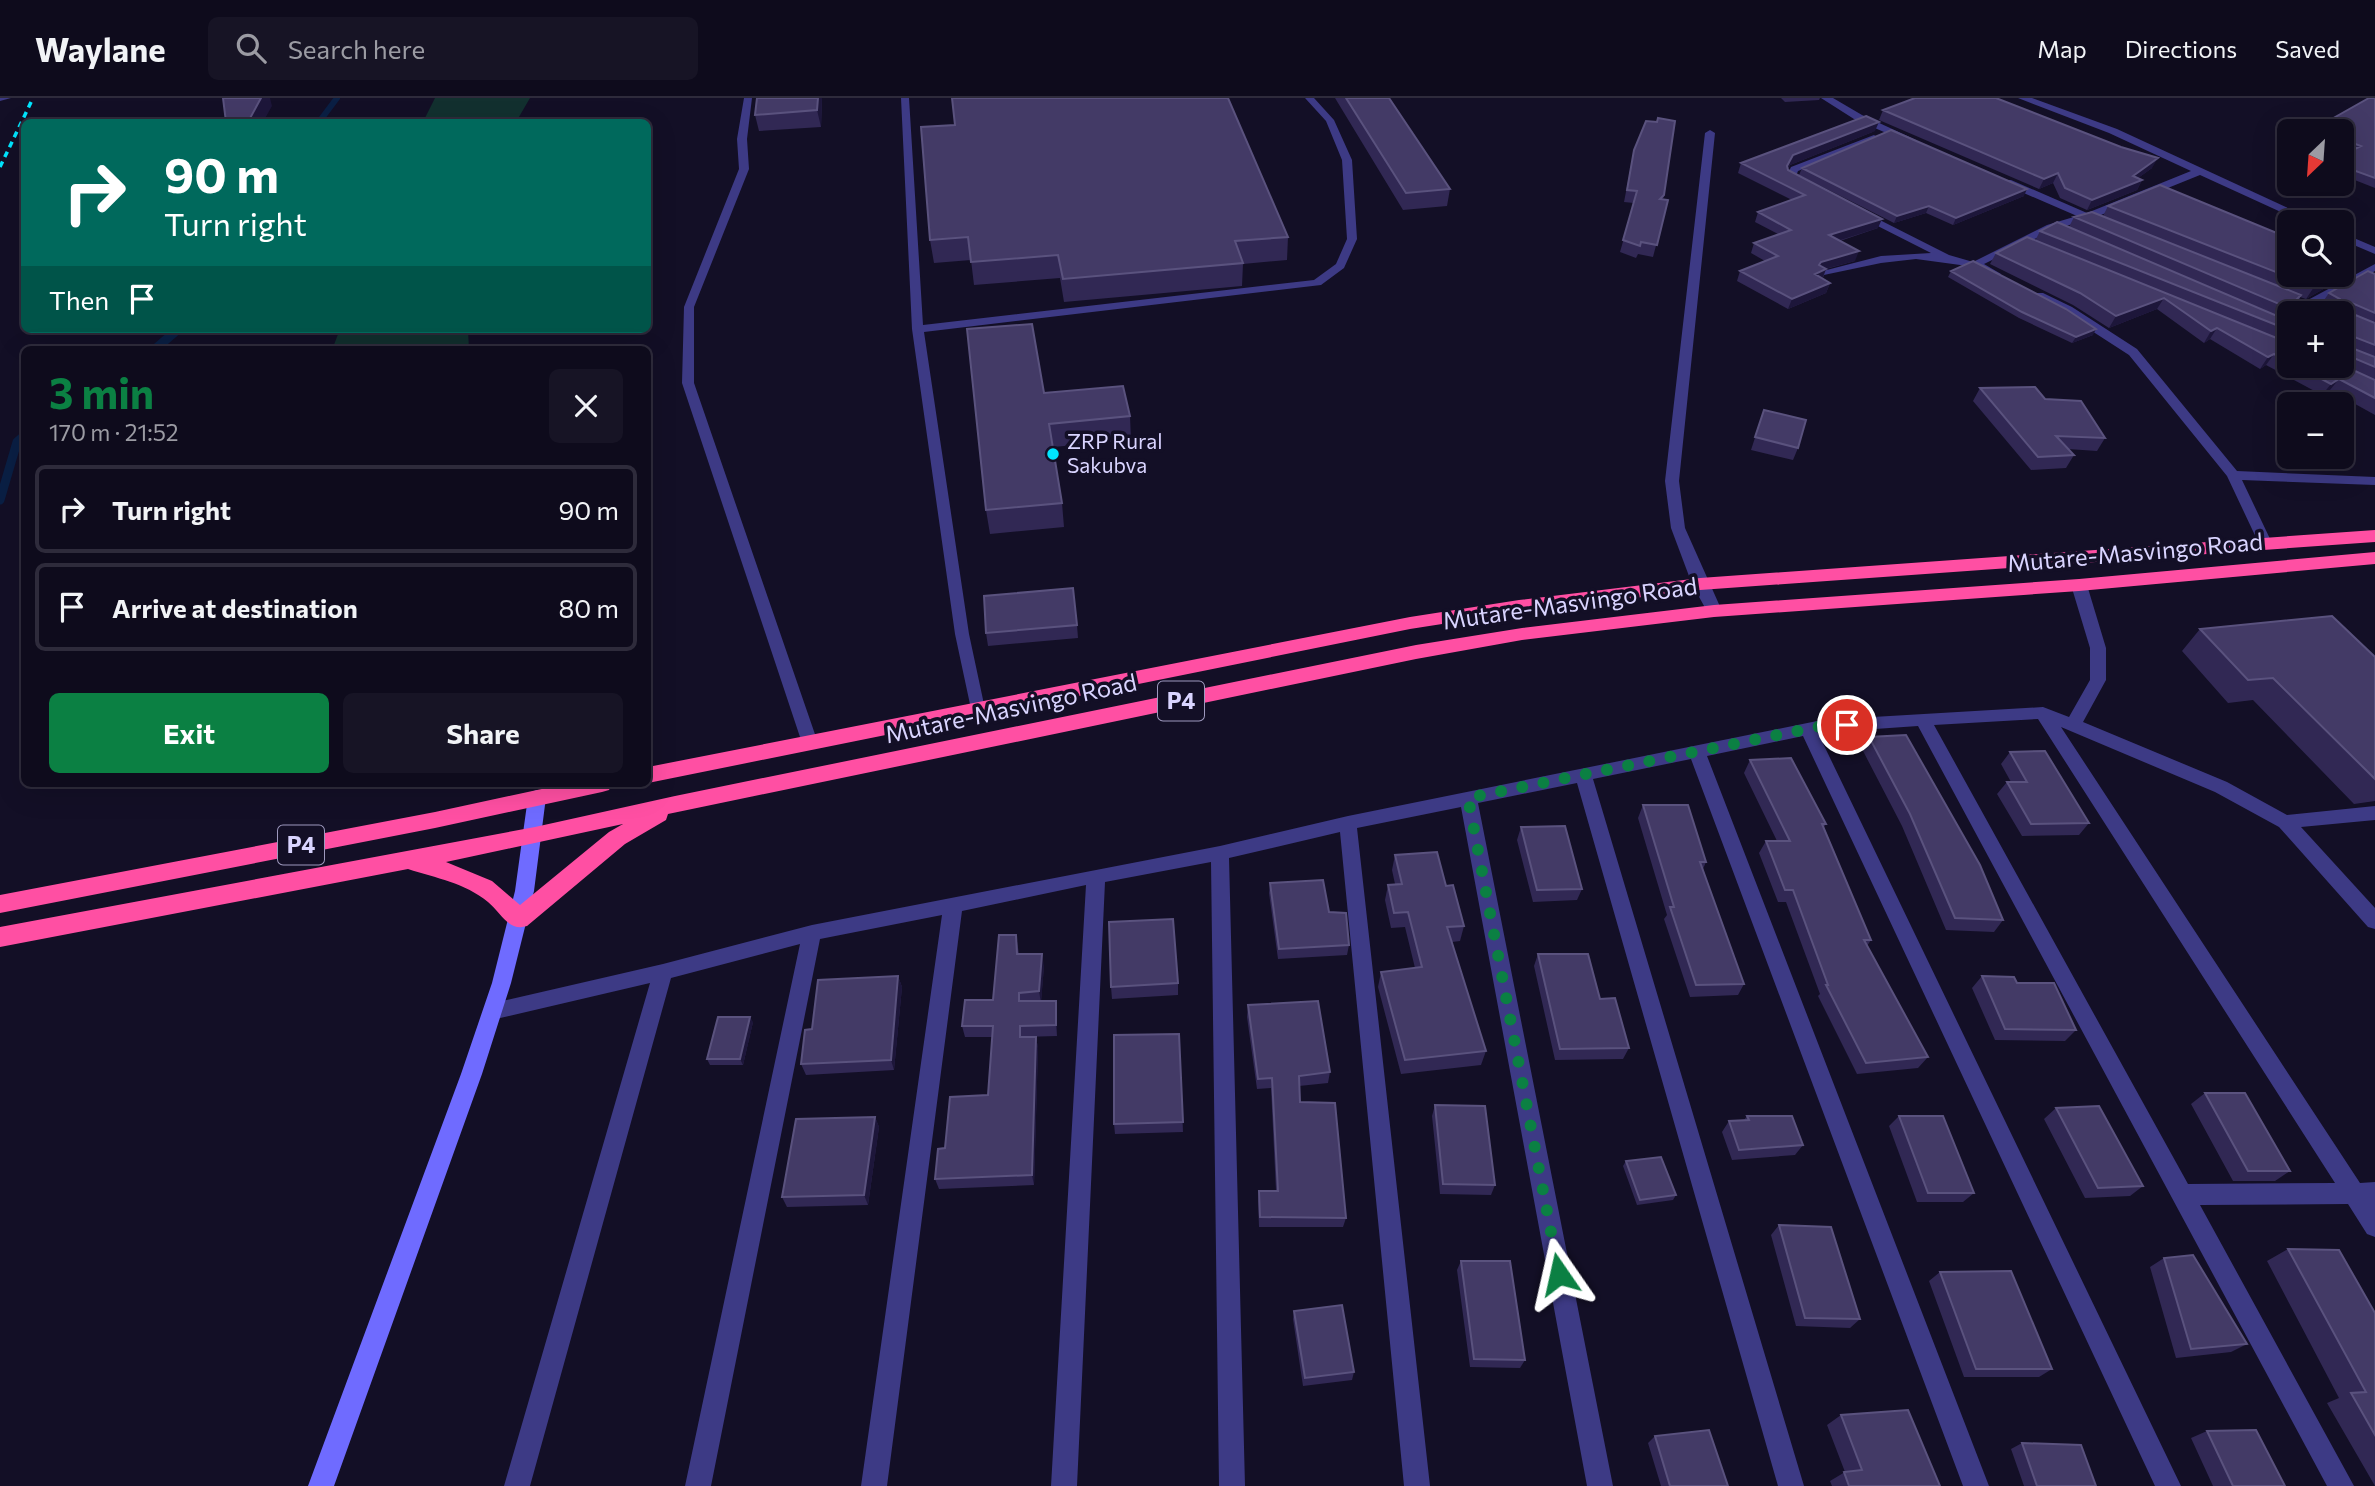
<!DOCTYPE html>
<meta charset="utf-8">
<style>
body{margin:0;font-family:Commissioner,sans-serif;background:#171425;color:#f1f3f6;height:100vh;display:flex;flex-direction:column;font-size:26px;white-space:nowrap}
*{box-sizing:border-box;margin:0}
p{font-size:23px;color:#9b9ba3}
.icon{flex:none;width:38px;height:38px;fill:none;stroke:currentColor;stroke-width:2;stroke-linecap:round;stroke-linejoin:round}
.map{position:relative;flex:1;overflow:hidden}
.sheet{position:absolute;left:21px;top:248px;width:630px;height:441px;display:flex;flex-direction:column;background:#0e0b1c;border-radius:10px;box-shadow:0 7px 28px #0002,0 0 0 2px #2e2b3b}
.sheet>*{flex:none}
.top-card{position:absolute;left:21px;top:21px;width:630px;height:214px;border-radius:10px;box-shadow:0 7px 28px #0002,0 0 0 2px #2e2b3b;background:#00695c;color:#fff;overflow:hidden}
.needle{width:46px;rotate:205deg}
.tools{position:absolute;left:2277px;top:21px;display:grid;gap:14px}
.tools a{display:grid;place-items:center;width:77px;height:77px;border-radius:10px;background:#0e0b1c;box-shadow:0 7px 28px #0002,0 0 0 2px #2e2b3b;font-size:35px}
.pin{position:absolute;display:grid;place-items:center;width:60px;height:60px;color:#fff;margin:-30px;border:4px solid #fff;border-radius:50%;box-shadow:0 2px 7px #0007}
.me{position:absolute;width:77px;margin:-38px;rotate:349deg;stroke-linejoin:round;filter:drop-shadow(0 0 5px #0008)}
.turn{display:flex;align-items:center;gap:24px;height:147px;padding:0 28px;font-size:32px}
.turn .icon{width:91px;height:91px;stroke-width:2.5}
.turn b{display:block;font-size:49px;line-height:60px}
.then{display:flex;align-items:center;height:66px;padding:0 28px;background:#0003;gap:14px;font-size:26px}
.round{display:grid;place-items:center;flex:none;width:74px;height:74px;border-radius:10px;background:#171425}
.headline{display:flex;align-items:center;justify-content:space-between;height:119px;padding:0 28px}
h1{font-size:42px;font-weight:700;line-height:52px;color:#0b8043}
.cta{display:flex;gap:14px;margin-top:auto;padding:14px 28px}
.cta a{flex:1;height:80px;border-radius:10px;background:#0b8043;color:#fff;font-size:28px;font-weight:700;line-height:80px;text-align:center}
.cta a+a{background:#171425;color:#f1f3f6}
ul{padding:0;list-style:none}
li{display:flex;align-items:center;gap:21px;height:88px;margin:0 14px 10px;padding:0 14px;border:4px solid #2e2b3b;border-radius:10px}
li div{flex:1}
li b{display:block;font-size:26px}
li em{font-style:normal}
header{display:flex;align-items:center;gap:42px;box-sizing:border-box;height:98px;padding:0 35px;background:#0e0b1c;border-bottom:2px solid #2e2b3b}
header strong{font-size:33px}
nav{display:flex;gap:38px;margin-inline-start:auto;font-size:24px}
.search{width:490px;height:63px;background:#171425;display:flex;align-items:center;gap:18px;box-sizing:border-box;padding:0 24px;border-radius:10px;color:#9b9ba3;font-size:26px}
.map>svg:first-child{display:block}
.green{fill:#12302f}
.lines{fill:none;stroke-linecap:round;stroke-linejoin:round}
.stream-far1{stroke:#0a1f44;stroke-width:6}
.stream{stroke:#0a1f44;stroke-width:9}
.lane{fill:#3d3a85;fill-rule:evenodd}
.street{fill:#3d3a85;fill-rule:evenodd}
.secondary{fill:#6f6bff;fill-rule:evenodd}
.highway{fill:#ff4fa3;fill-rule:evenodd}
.rail{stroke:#00e5ff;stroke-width:3.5;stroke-dasharray:6 5;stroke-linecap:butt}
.wall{fill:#312854;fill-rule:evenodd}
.shaded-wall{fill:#1d163a}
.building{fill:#433a66;stroke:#5a527e;stroke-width:2}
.route{stroke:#0b8043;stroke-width:12;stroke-dasharray:0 21.6}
.poi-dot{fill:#00e5ff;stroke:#130f26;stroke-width:2.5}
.labels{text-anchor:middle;stroke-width:7;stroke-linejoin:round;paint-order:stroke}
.far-poi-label{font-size:21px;fill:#d9d4ff;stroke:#130f26;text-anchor:start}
.shield{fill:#130f26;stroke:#9e99be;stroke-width:2}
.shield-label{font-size:23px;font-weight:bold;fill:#d9d4ff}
.street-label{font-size:24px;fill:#d9d4ff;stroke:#130f26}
</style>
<header>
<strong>Waylane</strong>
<div class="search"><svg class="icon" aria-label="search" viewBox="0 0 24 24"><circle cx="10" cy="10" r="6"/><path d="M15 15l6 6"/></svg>Search here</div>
<nav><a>Map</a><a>Directions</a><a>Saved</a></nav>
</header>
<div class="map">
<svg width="2375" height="1388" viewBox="0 0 2375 1388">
<rect width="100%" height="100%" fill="#130f26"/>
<path class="green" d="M435 0H530L516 24H423Z
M340 231H468L469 252H332Z"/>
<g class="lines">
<path class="stream-far1" d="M319 24 337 0
M174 235 178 231"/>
<path class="stream" d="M154 252 176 233
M0 402 17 344 24 338"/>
<path class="lane" d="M0 0H11L0 3Z
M744 0H752L747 41 749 71 694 209V285L818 645 810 651 802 645 682 285 684 209 739 71 737 41Z
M901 0H909L923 227 1314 182 1336 166 1347 141 1342 62 1326 23 1305 0H1314L1334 22 1352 62 1357 141 1344 170 1321 187 924 234 969 536 985 611 978 616 971 611 955 536 912 231Z
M1874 37 1879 40 1877 42 1798 73 1796 78 1808 85V89H1802L1786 79 1791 69Z
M1862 113 1949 157 1980 166 1975 169 1916 161 1881 165 1819 178V174L1881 158 1931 155 1858 118 1857 116Z
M2375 166V173L2316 207 2330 215H2316L2308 212 2301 215 2289 216 2299 208 2274 196 2279 193 2306 203Z"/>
<path class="street" d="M1821 0H1833L1862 17 1916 42 1907 44 1854 21Z
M2018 0H2032L2117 31 2318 124H2303L2200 77 2091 121 2055 131 1984 166 2001 176 1991 178 1969 166 2047 127 2077 118 2003 86V82H2011L2087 115 2191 73 2109 35Z
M1710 32 1715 35 1679 383 1685 430 1722 513 1714 518 1709 517 1692 486 1671 430 1665 383 1705 35Z
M2342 135 2375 149V156L2342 142Z
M2035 195H2043L2072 209 2137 251 2237 373 2375 379V387L2242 382 2272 445 2270 448H2260L2227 378 2129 257 2064 215 2035 201Z
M2079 482 2087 487 2106 550V582L2083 624 2227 684 2287 717 2375 708V722L2301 729 2375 810V831L2368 829 2279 729 2215 694 2061 629 2360 1085 2375 1084V1139L2367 1136 2348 1106 2200 1107 2354 1388H2327L1918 628 1818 635 2181 1388H2155L1803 638 1707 658 1989 1388H1963L1691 661 1593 681 1804 1388H1778L1577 685 1478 705 1613 1388H1587L1461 709 1357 730 1430 1388H1404L1340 734 1229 760 1245 1388H1219L1211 764 1105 784 1077 1388H1051L1086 787 962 813 887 1388H861L942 817 820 841 711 1388H685L800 846 671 880 530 1388H504L650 885 496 921 489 918 486 912 489 906 663 866 812 827 1220 748 1348 718 1822 622 2043 609 2069 619 2090 582V550L2071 487ZM2038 621 2335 1085 2188 1086 1934 627Z"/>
<path class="secondary" d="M537 692 543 694 546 699 534 793 511 885 482 976 334 1388H308L461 976 492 885 515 793 528 699 531 694Z"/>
<path class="highway" d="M2375 432V444L1700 492 1519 514 1410 531 648 685V669L1410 519 1519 502 1700 480Z
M2375 454V466L2079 493 1714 519 1522 542 1416 561 668 716 666 722 625 746 527 828C509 834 501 815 488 804 465 785 436 780 408 771L0 849V829L535 729 675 698 1416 547 1522 530 1714 507 2079 481ZM623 726 609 734 520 807 492 783 446 764Z
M565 686H612L609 692 602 694 435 730 0 815V797L435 714Z"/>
<path class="rail" d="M0 69 33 0"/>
</g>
<path class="wall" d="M757 0H822L821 29 759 33 755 17Z
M1335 0H1389L1450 91 1447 108 1403 112Z
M1781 0H1820L1819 2 1785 4Z
M2375 0V90L2342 77V57L2349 53 2342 51V33H2313L2314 31Z
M1883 12 2152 70 2138 80 2142 82 2137 92 2087 112 2060 100 2053 85 2039 91 1879 22Z
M921 29 1288 139 1287 162 1243 166 1242 188 1064 204 1060 180 974 187 971 162 934 165 930 142Z
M1875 33 1790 67 1788 71 1878 130 1840 143 1855 163 1826 171 1823 180 1830 185 1826 195 1788 211 1737 183 1740 173 1765 163 1751 155 1754 145 1778 136 1755 124 1758 114 1792 102 1738 75 1741 65Z
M1634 52 1664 97 1663 102H1668L1653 159 1638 156 1636 160 1620 154 1634 105 1624 104Z
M1802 70 2024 98 1953 127 1926 115 1894 125 1799 77Z
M2108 108 2346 178 2306 201 2300 199 2296 205 2297 207 2322 205 2329 195 2375 176V317L2330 292 2322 297 2266 267 2260 271 2210 241 2204 245 2157 211 2109 230 2073 207 1990 166 1996 155 2035 143 2040 133 2069 129 2074 119 2103 118ZM2289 215H2342V268H2289Z
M1951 173 2093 237 2072 245 2019 220 1948 179Z
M1980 290 2045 301 2105 340 2097 353 2068 351 2074 357 2066 370 2031 372 1973 303Z
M1044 295 1130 318 1131 342 1053 349 1062 405 1064 429 990 436 986 412Z
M1764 312 1798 350 1793 362 1751 352Z
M1077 527 1078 540 988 548 986 535Z
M2200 531 2375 559V703L2354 706 2253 602 2228 605 2182 553Z
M1869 639 2003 822 1994 834 1946 832 1902 728 1862 651Z
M2010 654 2089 725 2079 737 2022 738 1997 696 2007 684H2011L2001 666Z
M1750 662 1826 726 1824 729 1871 842 1867 848 1928 959 1918 970 1857 976 1818 898 1820 896 1786 804H1778L1759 755 1766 743H1777L1744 675Z
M1643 707 1706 764 1703 771 1744 886 1738 897 1690 899 1664 821 1667 817 1638 720Z
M1521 729 1582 791 1577 802 1533 804 1517 742Z
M1395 757 1446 788 1464 828 1460 843 1452 844 1486 953 1481 967 1401 976 1378 889 1381 874 1415 870 1405 829 1391 830 1385 802 1388 787 1395 786 1392 772Z
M1270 785 1329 814 1349 847 1347 857 1278 861 1269 795Z
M1016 837 1019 856 1044 868 1041 903H1056L1057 914V938L1022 939H1036L1038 950 1034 1087 939 1091 935 1081 945 1050 988 997 992 939H965L962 928 993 902Z
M1538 856 1600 901 1629 950 1623 961 1555 962 1534 868Z
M898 878 902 889 894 972 806 977 801 966 812 931Z
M1982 878 2076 932 2065 943 1995 942 1972 890Z
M1178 885V897L1112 901 1111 889Z
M1248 907 1330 974 1328 985 1299 988 1300 1004 1346 1120 1343 1129H1259L1258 1103 1259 1093H1276L1271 990 1257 991 1247 919Z
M753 924 743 967H710L707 961Z
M1179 936 1183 1034 1115 1036 1114 1026Z
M2205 995 2290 1073 2275 1083H2233L2191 1006Z
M1435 1007 1495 1087 1491 1097 1440 1096 1432 1018Z
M2056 1010 2143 1088 2130 1098 2085 1100 2044 1021Z
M1747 1018 1803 1047 1795 1057 1732 1062 1722 1034 1729 1023 1744 1022Z
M1899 1018 1974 1095 1963 1104H1917L1889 1028Z
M875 1019 879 1029 868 1107 787 1109 782 1099Z
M1626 1063 1676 1097 1673 1102 1637 1107 1623 1068Z
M1779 1127 1860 1221 1850 1230 1796 1228 1771 1137Z
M2288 1151 2375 1215V1388L2327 1305 2339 1300 2267 1163Z
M2164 1160 2247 1246 2231 1254 2176 1260 2150 1169Z
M1461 1163 1525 1262 1520 1270 1470 1269 1457 1172Z
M1940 1174 2052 1271 2039 1279H1964L1929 1183Z
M1294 1213 1354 1274 1352 1282 1303 1288 1293 1221Z
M1841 1317 1940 1388H1832L1830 1383 1845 1374 1827 1327Z
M2207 1333 2285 1388H2213L2191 1340Z
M1655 1338 1728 1388H1661L1648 1345Z
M2022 1345 2096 1388H2024L2011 1351Z"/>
<path class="shaded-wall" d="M261 0H270L272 8 263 24H248Z
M818 0H822L821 29 817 12Z
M1879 24 1875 33 1790 67 1784 78 1787 68 1793 57Z
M2158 60 2152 70 2127 88 2133 78Z
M2058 75 2053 85 2039 91 2044 81Z
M2142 82 2137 92 2087 112 2092 102Z
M2027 91 2024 98 1953 127 1956 120Z
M1929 108 1926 115 1894 125 1897 118Z
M1882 121 1878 130 1825 147 1829 137Z
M1859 153 1855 163 1817 173 1826 171 1822 181 1811 186 1821 164Z
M2354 167 2346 178 2306 201 2314 189 2336 177H2342V174Z
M1830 185 1826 195 1788 211 1792 201Z
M2164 200 2157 211 2109 230 2116 218Z
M2217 230 2210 241 2204 245 2211 233Z
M2096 231 2093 237 2072 245 2076 239Z
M2274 256 2266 267 2260 271 2268 259Z
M2339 281 2330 292 2322 297 2331 286Z
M1042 856 1044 868 1041 905 1039 893Z
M898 878 902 889 894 972 891 962Z
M1056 903 1057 914V938L1056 927Z
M750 919 753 924 743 967 740 961Z
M1036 939 1038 950 1034 1087 1032 1077Z
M875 1019 879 1029 868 1107 864 1097Z"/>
<path class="building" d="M223 0H261L248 24H226Z
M757 0H818L817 12 755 17Z
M952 0H1228L1288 139 1235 143 1243 165 1063 181 1058 157 971 164 968 139 930 142 921 29 955 27Z
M1346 0H1389L1450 91 1406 95Z
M1915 0H1996L2121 49 2158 60 2133 78 2142 82 2092 102 2065 90 2058 75 2044 81 1883 12Z
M2369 0H2375V80L2342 68V57L2361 48 2342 41V33H2319L2314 31Z
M1866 18 1879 24 1793 57 1787 68 1788 72 1882 121 1829 137 1859 153 1821 164 1819 167 1826 171 1815 176 1830 185 1792 201 1740 173 1778 158 1754 145 1791 132 1758 114 1805 97 1741 65Z
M1658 20 1675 23 1664 97 1660 101 1668 102 1657 147 1641 144 1640 148 1623 142 1637 93 1627 92 1634 52 1646 23 1657 24Z
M1891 32 2027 91 1956 120 1929 108 1897 118 1802 70Z
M2160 87 2289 140V177H2336L2314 189 2108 108Z
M2092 114 2301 197 2294 204 2297 207 2316 203 2324 206 2340 205V201L2329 195 2368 173 2375 176V215L2352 205 2348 206V214L2375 225V247L2352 238 2348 240 2349 249 2375 259V269L2342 255V215H2298V214L2074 119Z
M2057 124 2289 223V232L2040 133Z
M2027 139 2289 245V264L2274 256 2268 259 2217 230 2211 233 2164 200 2116 218 2080 195 1996 155Z
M2342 162 2354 167 2342 174Z
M1973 163 2066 211 2096 231 2076 239 2022 214 1951 173Z
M1032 226 1044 295 1123 288 1130 318 1049 326 1062 405 986 412 967 231Z
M2342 267 2375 282V300L2339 281 2331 286 2297 268Z
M2035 289 2045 301 2081 303 2105 340 2056 338 2074 357 2038 359 1980 290Z
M1764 312 1806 322 1798 350 1755 339Z
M1073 490 1077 527 986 535 984 498Z
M2332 518 2375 559V681L2273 580 2248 582 2200 531Z
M1906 637 1980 767 2003 822 1955 820 1910 716 1869 639Z
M2045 653 2089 725 2031 726 2007 684H2027L2010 654Z
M1791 660 1826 726H1822L1871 842H1864L1928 959 1866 965 1826 887H1828L1793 792H1785L1766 743H1790L1750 662Z
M1643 707H1688L1706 764H1700L1744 886 1696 887 1670 809H1674Z
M1565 728 1582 791 1537 792 1521 729Z
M1437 754 1446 788 1453 787 1464 828 1447 829 1486 953 1405 962 1381 874 1422 869 1408 814 1394 815 1388 787 1402 786 1395 757Z
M1323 782 1329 814 1346 815 1349 847 1279 851 1270 785Z
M1173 821 1178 885 1111 889 1109 824Z
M999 837H1016L1017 856H1042L1039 893 1019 895V903H1056V927L1020 928V939H1036L1032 1077 935 1081 938 1051 945 1050 950 999 988 997 993 928H962L965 902H993Z
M1538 856H1588L1600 901 1615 900 1629 950 1560 951Z
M898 878 891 962 801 966 805 932 812 931 818 882Z
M1982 878 2014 879 2017 885H2054L2076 932 2005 931Z
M1318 903 1330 974 1299 978 1300 1004 1335 1005 1346 1120 1260 1119 1259 1093H1278L1272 980 1258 981 1248 907Z
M718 919H750L740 961H707Z
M1179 936 1183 1024 1114 1026V937Z
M2205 995H2245L2290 1073H2248Z
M1435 1007 1485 1008 1495 1087 1443 1086Z
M2099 1008 2143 1088 2098 1090 2056 1010Z
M1747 1018H1792L1803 1047 1739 1052 1729 1023 1749 1022Z
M1899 1018H1943L1974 1095H1928Z
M875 1019 864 1097 782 1099 796 1021Z
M1661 1059 1676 1097 1640 1102 1626 1063Z
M1779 1127 1831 1129 1860 1221 1805 1220Z
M2288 1151 2339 1152 2375 1215V1337L2351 1295 2366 1294Z
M2193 1157 2247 1246 2191 1251 2164 1160Z
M1461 1163H1510L1525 1262 1474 1261Z
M2011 1173 2052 1271H1976L1940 1174Z
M1342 1207 1354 1274 1305 1280 1294 1213Z
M1908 1312 1940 1388H1849L1844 1374 1862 1372 1841 1317Z
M1709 1332 1728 1388H1670L1655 1338Z
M2256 1332 2285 1388H2233L2207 1333Z
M2022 1345 2081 1347 2096 1388H2037Z"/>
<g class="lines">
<path class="route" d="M1559 1176 1468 700 1822 628 1847 627"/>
</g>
<circle class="poi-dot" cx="1053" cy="356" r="7"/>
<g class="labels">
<g class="far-poi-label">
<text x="1067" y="351">ZRP Rural<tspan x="1067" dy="24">Sakubva</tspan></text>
</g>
<g class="shield">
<rect x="1158" y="583.5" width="46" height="39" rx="5"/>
<rect x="278" y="727.5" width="46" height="39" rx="5"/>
</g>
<g class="shield-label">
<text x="1181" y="611">P4</text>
<text x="301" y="755">P4</text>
</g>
<g class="street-label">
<text transform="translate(2135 455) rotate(-5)" y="8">Mutare-Masvingo Road</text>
<text transform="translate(1570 506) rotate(-8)" y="8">Mutare-Masvingo Road</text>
<text transform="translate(1011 611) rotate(-12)" y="8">Mutare-Masvingo Road</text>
</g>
</g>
</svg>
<div class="tools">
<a><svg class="needle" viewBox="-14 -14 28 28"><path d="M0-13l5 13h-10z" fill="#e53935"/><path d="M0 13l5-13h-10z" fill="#9b9ba3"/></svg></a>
<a><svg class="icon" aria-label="search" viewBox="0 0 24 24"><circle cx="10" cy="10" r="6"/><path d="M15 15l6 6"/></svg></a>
<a>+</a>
<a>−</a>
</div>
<div class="pin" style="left:1847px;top:627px;background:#d93025"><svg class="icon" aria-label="arrive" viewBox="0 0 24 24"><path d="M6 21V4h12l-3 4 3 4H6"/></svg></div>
<svg class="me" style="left:1559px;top:1176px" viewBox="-20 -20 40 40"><path d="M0-17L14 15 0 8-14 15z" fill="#0b8043" stroke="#fff" stroke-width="4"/></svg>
<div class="top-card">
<div class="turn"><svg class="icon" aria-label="right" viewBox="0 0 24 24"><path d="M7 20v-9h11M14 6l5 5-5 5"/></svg><div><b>90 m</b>Turn right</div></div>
<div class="then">Then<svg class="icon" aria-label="arrive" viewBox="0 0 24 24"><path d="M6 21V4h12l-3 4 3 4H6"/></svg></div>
</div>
<section class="sheet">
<div class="headline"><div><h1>3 min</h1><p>170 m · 21:52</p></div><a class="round"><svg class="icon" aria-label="close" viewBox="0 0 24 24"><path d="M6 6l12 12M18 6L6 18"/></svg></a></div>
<ul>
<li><svg class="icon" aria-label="right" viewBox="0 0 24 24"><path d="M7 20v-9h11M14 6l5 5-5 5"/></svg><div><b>Turn right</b></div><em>90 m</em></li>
<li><svg class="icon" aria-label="arrive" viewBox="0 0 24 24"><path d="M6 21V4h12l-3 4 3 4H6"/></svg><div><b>Arrive at destination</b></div><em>80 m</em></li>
</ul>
<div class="cta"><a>Exit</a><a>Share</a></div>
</section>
</div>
